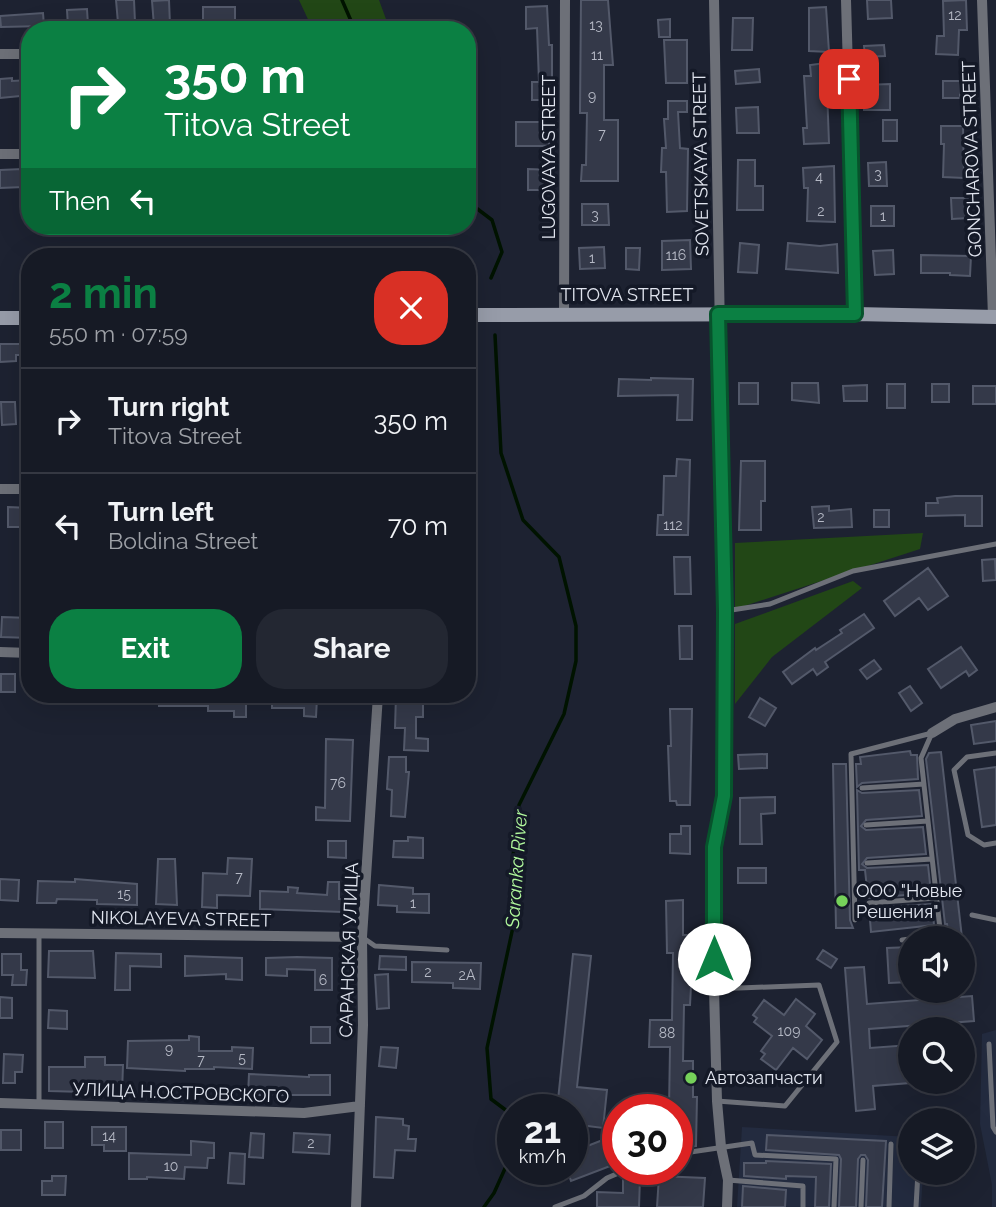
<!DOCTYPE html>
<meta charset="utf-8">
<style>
body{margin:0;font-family:Raleway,sans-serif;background:#232732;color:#f1f3f6;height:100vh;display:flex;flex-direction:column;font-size:26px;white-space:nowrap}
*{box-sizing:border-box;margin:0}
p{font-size:23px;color:#9ea1a7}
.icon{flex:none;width:38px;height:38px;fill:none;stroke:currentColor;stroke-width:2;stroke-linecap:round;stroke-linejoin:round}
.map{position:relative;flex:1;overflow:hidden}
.panel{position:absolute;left:21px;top:248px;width:455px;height:455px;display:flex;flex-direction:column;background:#161a25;border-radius:28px;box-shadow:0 7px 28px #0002,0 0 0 2px #353842}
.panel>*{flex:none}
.banner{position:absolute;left:21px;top:21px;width:455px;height:214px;border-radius:28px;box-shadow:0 7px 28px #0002,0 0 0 2px #353842;background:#0b8043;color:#fff;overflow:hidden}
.controls{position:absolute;left:898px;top:926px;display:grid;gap:14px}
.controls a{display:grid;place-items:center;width:77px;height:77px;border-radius:50%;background:#161a25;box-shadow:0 7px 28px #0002,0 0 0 2px #353842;font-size:35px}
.speed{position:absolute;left:497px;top:1094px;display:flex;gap:14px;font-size:35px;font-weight:700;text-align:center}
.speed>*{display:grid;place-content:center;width:91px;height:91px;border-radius:50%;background:#161a25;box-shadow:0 7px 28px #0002,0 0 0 2px #353842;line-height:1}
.speed small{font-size:18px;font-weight:400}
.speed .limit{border:10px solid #d22;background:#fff;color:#111}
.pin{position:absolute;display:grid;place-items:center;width:60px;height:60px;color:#fff;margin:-30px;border-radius:14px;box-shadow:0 4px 10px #0006}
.me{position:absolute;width:77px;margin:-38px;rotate:0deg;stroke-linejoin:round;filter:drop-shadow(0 0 5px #0008)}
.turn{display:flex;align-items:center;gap:24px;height:147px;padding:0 28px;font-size:32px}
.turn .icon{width:91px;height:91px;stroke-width:2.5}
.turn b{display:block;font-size:49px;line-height:60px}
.then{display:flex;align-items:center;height:66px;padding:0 28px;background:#0003;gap:14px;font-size:26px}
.round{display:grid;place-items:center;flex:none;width:74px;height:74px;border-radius:28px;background:#232732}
.summary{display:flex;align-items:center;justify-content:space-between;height:119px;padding:0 28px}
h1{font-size:42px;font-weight:700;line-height:52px;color:#0b8043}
.action{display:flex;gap:14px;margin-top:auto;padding:14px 28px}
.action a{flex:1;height:80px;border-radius:28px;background:#0b8043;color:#fff;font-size:28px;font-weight:700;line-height:80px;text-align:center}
.action a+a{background:#232732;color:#f1f3f6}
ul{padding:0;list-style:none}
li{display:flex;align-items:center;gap:21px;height:105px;padding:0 28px;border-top:2px solid #353842}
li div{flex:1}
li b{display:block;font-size:26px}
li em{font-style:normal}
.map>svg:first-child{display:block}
.built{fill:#232b3f}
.green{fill:#224716}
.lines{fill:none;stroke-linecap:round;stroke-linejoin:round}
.stream{stroke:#001300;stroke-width:3.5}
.building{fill:#343949;stroke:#53596a;stroke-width:2}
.lane{stroke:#6d7078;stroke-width:5}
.street{stroke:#6d7078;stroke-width:10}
.secondary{stroke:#979ca9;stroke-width:14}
.route-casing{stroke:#07532c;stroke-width:18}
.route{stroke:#0b8043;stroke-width:12}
.poi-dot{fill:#76d25a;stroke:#141927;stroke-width:2.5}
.labels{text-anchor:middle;stroke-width:7;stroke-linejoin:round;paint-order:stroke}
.number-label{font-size:14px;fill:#b6bac6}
.street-label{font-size:18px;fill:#e1e5ef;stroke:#141927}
.poi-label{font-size:18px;fill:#e1e5ef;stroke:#141927;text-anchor:start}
.water-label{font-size:19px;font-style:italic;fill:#b1f99d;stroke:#141927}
</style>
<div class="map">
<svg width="996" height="1207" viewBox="0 0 996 1207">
<rect width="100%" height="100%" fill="#1d2231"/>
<path class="built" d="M996 1030V1207H992V1185L980 1124 982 1034Z
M742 1127 910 1137V1172L923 1173 921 1207H737Z"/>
<path class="green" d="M299 0H379L390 30H313Z
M923 533 920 549 735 609V543Z
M853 581 862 588 772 657 735 704V624Z"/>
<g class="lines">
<path class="stream" d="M342 0 355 30
M467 201 492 220 502 252 491 278
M484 1207 494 1193 512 1153 507 1111 491 1099 487 1048 513 927 511 874 519 805 564 714 576 661V626L559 557 523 520 501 453 495 335"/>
</g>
<path class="building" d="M116 0H134L135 22 118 23Z
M169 0 170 25 154 26 152 1Z
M581 0H608L613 65H604V120H618V181H581L582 165H586L587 113H580Z
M867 0H891L892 18 868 19Z
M966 0 967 30H959L958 55 936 54 937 36H944L943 1Z
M547 6 549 45H552V100H532V82H539L537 28 526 29V7Z
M203 7H235V27H203Z
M826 7 829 52 809 51V8Z
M87 9 88 25 68 27 67 10Z
M43 13 44 26 1 27 0 16Z
M733 18H753L752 50H732Z
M670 19V37H659L658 20Z
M664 40H687V83H666Z
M884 45 885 56 865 57 864 46Z
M826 63 829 143 804 144 803 128H807L804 76H811L810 65Z
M759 69 760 82 736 84 735 71Z
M12 78V81L30 80V95L0 98V79Z
M943 81H960V98H943Z
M890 84V110H864V85Z
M668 101H687V112H678L680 148 688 149 687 211 667 212 666 172H661L662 148H666L664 119H668Z
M758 107 759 133H737L736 108Z
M883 120H897V141H883Z
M516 122H550L549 146H516Z
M941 126H963L964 178 943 177 944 144H941Z
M738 160H755V186H763V210H737Z
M886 162 887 186H869L868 163Z
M834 166 835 222 807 221 808 188H804L803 168Z
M22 169 23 187 0 188V170Z
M528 169 552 170 551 190H528Z
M951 198H969V218L952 219Z
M582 204H608L609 225H582Z
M871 206H894V226H871Z
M690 240 691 269 662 270V241Z
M740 243 759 245 757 273 738 272Z
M788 243 820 246 837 244 838 273 786 269Z
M604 247 605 268 580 269 579 248Z
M626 248H640L639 270 626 269Z
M893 250 894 274 875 275 873 251Z
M921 255 971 256 970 276 950 275V273H921Z
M0 344H30V355H16V361L0 362Z
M651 378 693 379 692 420H677L678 395 618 396 619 379 651 380Z
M739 383H758V404H739Z
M792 383H818L819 403 792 400Z
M887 384H905V408H887Z
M932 384H949V402H932Z
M867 385V401H844L843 386Z
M973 386H996V404H973Z
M1 402H15L16 424 2 425Z
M677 459 690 460 688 535H657L658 515H663L664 476H676Z
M741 461H765V501H761V530H739Z
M955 496H982V526H965V515L926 516V503H938L937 498Z
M829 506V511L851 509 852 527 814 528 812 507Z
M8 507 30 508V527H8Z
M874 510H889V527H874Z
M674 557H690L691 594H675Z
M995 559 996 580 983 581 982 560Z
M928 568 948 596 928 610 919 598 895 616 884 601Z
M864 614 874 628 825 662 828 667 817 675 813 669 792 684 783 672 815 648 816 650 842 633 840 630Z
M2 617 30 618V638L1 637Z
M679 626H692V659H680Z
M961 647 977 670 969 676 966 671 941 688 928 669Z
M874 660 881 669 867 679 860 670Z
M1 674H15V692H1Z
M910 686 922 703 911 711 899 693Z
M159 695H246V717H234V711H208V706H159Z
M272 695H303V697L317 698 316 717 304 716V708H272Z
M396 695H418L417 704H423V717H416V738L428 739V751L404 750 405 728H395Z
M760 698 776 708 765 726 749 717Z
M670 709H692L690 805H677L676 801H670L668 746H671Z
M996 721V741L974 744 971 725Z
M326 739 353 740 350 821 316 820V807L325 808Z
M910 751 911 755H917L918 779 862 783 857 787 856 764H861L860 757Z
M941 752 962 938H949L947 924H945L926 759 929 753Z
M767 754V768L739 769 738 755Z
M389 757H406V772H409L405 817 391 816 392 790 387 789Z
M833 764H846L850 920 853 928H836Z
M996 767V825L982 827 974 770Z
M857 790 862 793 919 790 922 816 866 820 861 826 866 830 923 827 926 854 867 858 862 864 867 868 928 865 931 893 868 898 865 870H859Z
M775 797V813L761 814 762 844H740V798Z
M681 826H690V854L670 853V834H681Z
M408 837 423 838V858L393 857 394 841H408Z
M328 841H346V858L328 857Z
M228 858 252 859 250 896 217 895V908L202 907 203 873 227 874Z
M158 859H175L177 905 156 904Z
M738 868H766V883H738Z
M0 879 19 880 18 901 0 900Z
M75 879 137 884V905L97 904V900L57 899 56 903H37L38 881 75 882Z
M328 882H339V899H343L342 912 260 909V891L288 892V887L298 888 297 893 327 895Z
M379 885 413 888V894H429V913L397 912V906L378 905Z
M683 900V935H690L691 986 690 1005H684L683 1061H693V1097H697L696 1146 677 1147V1110H669L670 1047H649L650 1020H672L673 953H667L666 901Z
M932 904 934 925 871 932 869 908Z
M910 947V982L889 983 887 948Z
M823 950 837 959 831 968 817 959Z
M49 951H93L95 978 48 977Z
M116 953 161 954V967L130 966V990H115Z
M2 954H21V970H27L26 985H12L13 975H2Z
M573 954 591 956 577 1087 607 1090 603 1128 572 1124V1110H557Z
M185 956 242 958V980L226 979V974L185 976Z
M380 956 406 957V970L379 969Z
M297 957 332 958V990H315V970L287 969V976L266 975V958Z
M412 962 481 963 480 989 453 988V983L412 982Z
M864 967 867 1004 972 996 974 1021 869 1029 870 1048 910 1045V1083L873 1086 875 1109 856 1111 845 968Z
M388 974 389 1008 377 1009 375 975Z
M0 997 12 998V1018H0Z
M796 999 815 1014 806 1026 822 1040 807 1059 793 1048 776 1070 761 1059 765 1054 761 1051 772 1036 754 1022 757 1018 753 1015 764 1000 784 1015Z
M49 1010 67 1011V1029L48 1028Z
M311 1027H330V1043H311Z
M189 1036 199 1037V1051H232V1047L253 1048 252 1069 214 1067V1069H185V1071L127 1068 128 1041 189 1040Z
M381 1047 398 1048 396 1068 379 1066Z
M4 1054 23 1055 22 1072H15V1083H3Z
M85 1057H105V1065H123L122 1093 49 1091V1067H85Z
M249 1074 309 1077V1075H330V1095H248Z
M376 1117 403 1119V1125L409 1126 408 1139H416L415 1151 395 1150 393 1178 374 1177Z
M45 1122H63V1148H45Z
M92 1127H126V1151H104V1145H92Z
M1 1130H21V1150H1Z
M251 1133 264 1134 263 1158 249 1157Z
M294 1133 330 1135 329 1154 293 1152Z
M618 1134V1163L571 1181 567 1169H572V1152Z
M767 1135 886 1141 882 1207H866L868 1160 865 1155H861L858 1159 856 1207H839L841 1159 839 1155 766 1150Z
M191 1141 214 1143V1158H208L207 1168 185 1167 184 1179 147 1177V1179H129V1153L191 1155Z
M230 1153 245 1154 244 1184 228 1183Z
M766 1161 831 1164 829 1207H815L816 1177 786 1176V1179L744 1176V1163H766Z
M52 1176H66L65 1195H42V1181H52Z
M659 1176 705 1178 703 1207H657Z
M623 1177 640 1178 639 1207H597V1192L623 1193Z
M743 1186 786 1190 785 1207H742Z"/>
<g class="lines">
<path class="lane" d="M725 611 770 604 853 571 996 544
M932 733 921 758 941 938
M996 753 967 757 954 770 968 835 984 845 996 843
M862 788 924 784
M866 825 928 821
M867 863 932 859
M869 903 936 898
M972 915 996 920
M855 920 851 754 932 733
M39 934V1104
M362 937 375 946 447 950
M926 938 941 937
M902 940 910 939
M714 989 819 985 837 1042 785 1106 717 1101
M989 1044 993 1127 996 1132
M677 1154 752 1143 755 1155 836 1159 834 1207
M728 1180 803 1186V1207
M555 1207 584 1196 607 1178 628 1169
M861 1207 863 1160
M889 1207 891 1144
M916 1207 918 1172"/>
<path class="street" d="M714 0 725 611 724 796 714 847V989L717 1101 721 1147 728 1180 727 1207
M846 0 855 314
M982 0 993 317
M0 54H30
M0 154H30
M564 315 565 0
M0 489H30
M0 652 30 653
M932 733 955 719 996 707
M0 933 362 937
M0 1103 304 1113 360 1106
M356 1207 363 1025 362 937 378 695"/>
<path class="secondary" d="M467 315 855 314 996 317
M0 318H30"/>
</g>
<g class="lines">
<g class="route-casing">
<path id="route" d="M714 959V847L724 796 725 611 718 314H855L849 79"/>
</g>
<use href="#route" class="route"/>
</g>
<g class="poi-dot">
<circle cx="842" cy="901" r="7"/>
<circle cx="691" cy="1078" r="7"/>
</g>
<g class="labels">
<g class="number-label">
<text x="955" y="20">12</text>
<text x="596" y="30">13</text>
<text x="597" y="60">11</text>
<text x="592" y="101">9</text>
<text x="602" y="139">7</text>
<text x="878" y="179">3</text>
<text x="819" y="182">4</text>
<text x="821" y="216">2</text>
<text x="595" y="220">3</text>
<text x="883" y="221">1</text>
<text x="676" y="260">116</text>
<text x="592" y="263">1</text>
<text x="821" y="522">2</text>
<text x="673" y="530">112</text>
<text x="338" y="788">76</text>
<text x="239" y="882">7</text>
<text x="124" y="899">15</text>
<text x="413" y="908">1</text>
<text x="428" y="977">2</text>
<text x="467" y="980">2А</text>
<text x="323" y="985">6</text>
<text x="789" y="1036">109</text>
<text x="667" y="1038">88</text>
<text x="169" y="1054">9</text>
<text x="242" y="1063">5</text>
<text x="201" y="1065">7</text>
<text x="109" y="1141">14</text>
<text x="311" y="1148">2</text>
<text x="171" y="1171">10</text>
</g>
<g class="street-label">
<text transform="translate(549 157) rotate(-90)" y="6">LUGOVAYA STREET</text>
<text transform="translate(972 159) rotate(-92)" y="6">GONCHAROVA STREET</text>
<text transform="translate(701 164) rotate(-91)" y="6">SOVETSKAYA STREET</text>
<text x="627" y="301">TITOVA STREET</text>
<text transform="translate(181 919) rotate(1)" y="6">NIKOLAYEVA STREET</text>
<text transform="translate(349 950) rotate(-88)" y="6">САРАНСКАЯ УЛИЦА</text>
<text transform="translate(181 1093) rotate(2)" y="6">УЛИЦА Н.ОСТРОВСКОГО</text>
</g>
<g class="poi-label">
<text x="856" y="897">ООО "Новые<tspan x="856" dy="21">Решения"</tspan></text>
<text x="705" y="1084">Автозапчасти</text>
</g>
<g class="water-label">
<text transform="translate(516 869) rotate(-86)" y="7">Saranka River</text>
</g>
</g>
</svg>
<div class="controls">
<a><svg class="icon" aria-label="sound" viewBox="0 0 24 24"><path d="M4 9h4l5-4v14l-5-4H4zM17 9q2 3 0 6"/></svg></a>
<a><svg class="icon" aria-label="search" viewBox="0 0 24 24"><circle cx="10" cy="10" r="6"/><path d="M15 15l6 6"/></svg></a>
<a><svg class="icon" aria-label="layers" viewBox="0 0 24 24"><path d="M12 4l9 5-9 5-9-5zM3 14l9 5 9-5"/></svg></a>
</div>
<div class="speed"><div>21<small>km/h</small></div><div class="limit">30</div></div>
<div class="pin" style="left:849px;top:79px;background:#d93025"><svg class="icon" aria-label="arrive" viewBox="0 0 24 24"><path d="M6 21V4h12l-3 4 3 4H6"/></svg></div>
<svg class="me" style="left:714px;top:959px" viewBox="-20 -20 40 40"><circle r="19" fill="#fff"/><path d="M0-13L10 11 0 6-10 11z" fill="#0b8043"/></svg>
<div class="banner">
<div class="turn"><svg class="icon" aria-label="right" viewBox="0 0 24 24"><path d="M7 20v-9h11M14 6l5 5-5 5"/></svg><div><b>350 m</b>Titova Street</div></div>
<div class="then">Then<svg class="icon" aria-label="left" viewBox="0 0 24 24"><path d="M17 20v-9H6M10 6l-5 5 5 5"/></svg></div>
</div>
<section class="panel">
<div class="summary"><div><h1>2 min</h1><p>550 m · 07:59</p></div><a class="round" style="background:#d93025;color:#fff"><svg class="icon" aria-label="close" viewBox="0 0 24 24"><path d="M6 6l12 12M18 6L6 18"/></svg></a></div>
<ul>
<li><svg class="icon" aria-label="right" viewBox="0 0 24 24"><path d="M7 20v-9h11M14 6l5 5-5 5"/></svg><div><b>Turn right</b><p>Titova Street</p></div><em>350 m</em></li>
<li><svg class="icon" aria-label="left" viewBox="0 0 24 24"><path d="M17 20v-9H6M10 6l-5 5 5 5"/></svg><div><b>Turn left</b><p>Boldina Street</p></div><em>70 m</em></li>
</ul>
<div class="action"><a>Exit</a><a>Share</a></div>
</section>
</div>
